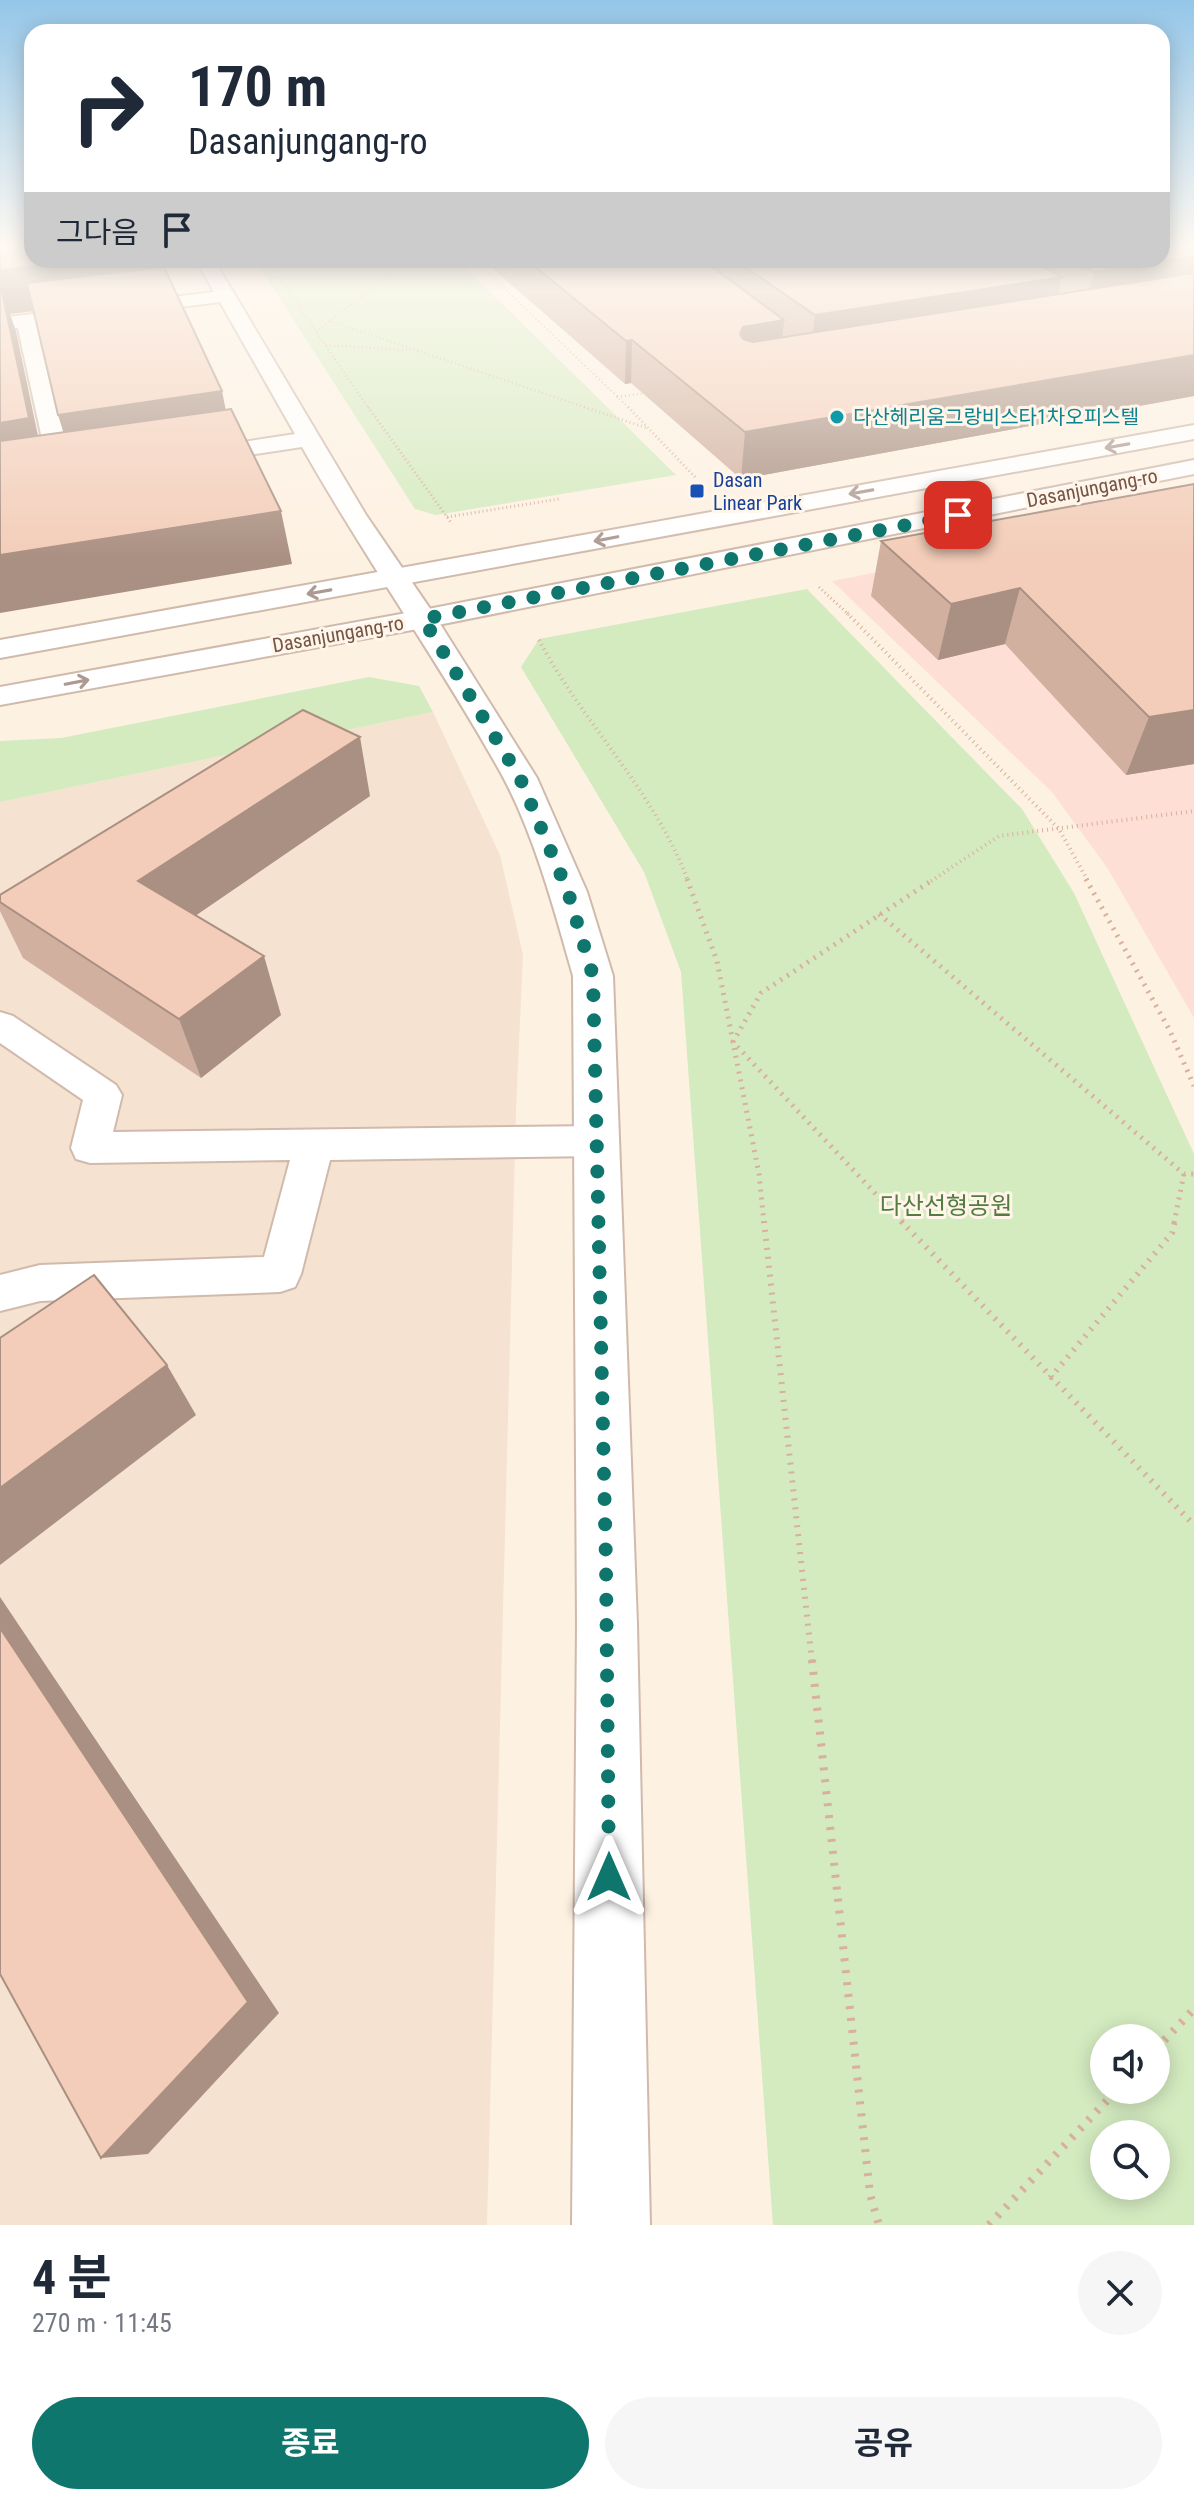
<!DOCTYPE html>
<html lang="ko">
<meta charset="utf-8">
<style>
body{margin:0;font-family:"Roboto Condensed","Noto Sans KR",sans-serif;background:#f6f6f7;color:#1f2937;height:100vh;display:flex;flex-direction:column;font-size:30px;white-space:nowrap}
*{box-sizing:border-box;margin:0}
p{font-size:26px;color:#747a83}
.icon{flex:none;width:44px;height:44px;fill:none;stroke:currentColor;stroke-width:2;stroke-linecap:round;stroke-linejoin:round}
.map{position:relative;height:2225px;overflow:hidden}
.side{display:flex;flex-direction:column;background:#fff;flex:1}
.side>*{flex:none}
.guide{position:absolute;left:24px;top:24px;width:1146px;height:244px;border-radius:24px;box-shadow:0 4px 20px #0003;background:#fff;color:#1f2937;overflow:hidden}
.controls{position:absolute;left:1090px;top:2024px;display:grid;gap:16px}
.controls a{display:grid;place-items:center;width:80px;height:80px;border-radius:50%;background:#fff;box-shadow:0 4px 20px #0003;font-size:40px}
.pin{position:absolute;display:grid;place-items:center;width:68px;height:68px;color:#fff;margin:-34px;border-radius:16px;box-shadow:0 4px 12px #0006}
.me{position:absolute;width:88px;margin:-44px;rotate:0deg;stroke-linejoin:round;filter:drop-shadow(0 0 6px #0008)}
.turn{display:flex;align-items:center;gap:28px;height:168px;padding:0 32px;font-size:36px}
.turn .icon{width:104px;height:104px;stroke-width:2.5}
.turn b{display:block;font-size:56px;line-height:68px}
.then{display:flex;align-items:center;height:76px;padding:0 32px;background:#0003;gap:16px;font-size:30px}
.round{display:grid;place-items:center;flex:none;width:84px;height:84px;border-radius:42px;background:#f6f6f7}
.overview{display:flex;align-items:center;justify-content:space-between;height:136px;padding:0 32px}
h1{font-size:48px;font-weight:700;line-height:60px}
.cta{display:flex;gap:16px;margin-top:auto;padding:16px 32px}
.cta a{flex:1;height:92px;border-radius:48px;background:#0f766e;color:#fff;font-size:32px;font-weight:700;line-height:92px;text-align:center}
.cta a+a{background:#f6f6f7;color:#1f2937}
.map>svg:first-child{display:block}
.residential{fill:#f5e2d0}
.commercial{fill:#fedfd5}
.green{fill:#d4ebc0;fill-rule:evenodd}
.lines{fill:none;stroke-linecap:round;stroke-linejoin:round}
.service-casing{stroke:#d0baac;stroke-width:4}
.minor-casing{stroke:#d0baac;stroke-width:4}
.tertiary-casing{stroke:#d0baac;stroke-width:4}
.path-far5{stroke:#d8b09c;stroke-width:2;stroke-dasharray:1 3;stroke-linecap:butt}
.path-far4{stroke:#d8b09c;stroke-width:3;stroke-dasharray:1 3;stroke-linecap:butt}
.path-far3{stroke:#d8b09c;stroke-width:4;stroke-dasharray:1 4;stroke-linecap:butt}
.path-far2{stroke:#d8b09c;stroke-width:5;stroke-dasharray:2 6;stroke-linecap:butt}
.path-far1{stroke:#d8b09c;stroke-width:6;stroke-dasharray:2 7;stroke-linecap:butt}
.path{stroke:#d8b09c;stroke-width:8;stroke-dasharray:3 9;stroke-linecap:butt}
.service{fill:#fff;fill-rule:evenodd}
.minor{fill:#fff;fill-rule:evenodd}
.tertiary{fill:#fff;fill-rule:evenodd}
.wall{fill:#d1b09f}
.shaded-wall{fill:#aa9082}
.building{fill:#f3cdb9;stroke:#aa9082;stroke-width:2}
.oneway{stroke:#ac9991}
.route{stroke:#0f766e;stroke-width:14;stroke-dasharray:0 25.2}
.culture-dot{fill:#0f9aa8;stroke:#fff5e9;stroke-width:3}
.transit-dot{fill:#1a4fb4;stroke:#fff5e9;stroke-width:3}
.labels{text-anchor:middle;stroke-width:6;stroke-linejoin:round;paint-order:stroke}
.far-culture-label{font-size:20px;fill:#0d838f;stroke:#fff5e9;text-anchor:start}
.far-transit-label{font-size:20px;fill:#164399;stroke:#fff5e9;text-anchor:start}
.far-street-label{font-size:20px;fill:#755548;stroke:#fff5e9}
.park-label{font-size:24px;fill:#547b40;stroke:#fff5e9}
</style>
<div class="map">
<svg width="1194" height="2225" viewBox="0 0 1194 2225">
<rect width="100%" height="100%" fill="#fdf1e2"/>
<path class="residential" d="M433 712 500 855 523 955 516 1109 487 2225H0V802Z"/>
<path class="commercial" d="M1194 511V1018L1108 869 1052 792 832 581Z"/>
<path class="green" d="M255 260H458L676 475 436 515 415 509Z
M807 589 1022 809 1074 893 1194 1154V2225H773L681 972 644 872 521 667 539 639ZM1156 2038V2090H1104V2038ZM1156 2134V2186H1104V2134Z
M369 677 419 686 433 712 0 802V741L61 738Z"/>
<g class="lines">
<g class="service-casing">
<path id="service" d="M0 1012 13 1016 116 1085 122 1095 113 1132 598 1126 612 1130 617 1141 612 1152 598 1156 330 1160 301 1274 295 1287 280 1292 40 1301 0 1311V1275L40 1265 264 1257 290 1160 90 1163 76 1159 71 1148 83 1100 0 1043Z"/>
</g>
<g class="minor-casing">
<path id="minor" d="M196 260H214L366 515 437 619 537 778 587 892 613 976 637 1624 650 2225H572L577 1624 573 976C555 912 534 834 502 775 440 663 365 559 302 447L190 464 182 462 178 457 182 452 190 450 295 434 220 302 37 325 74 476 71 481H53L50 476 18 328 0 330V318L214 292Z"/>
</g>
<g class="tertiary-casing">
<path id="tertiary" d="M1194 425V439L0 658V640Z
M1194 460V474L423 628 0 705V687L423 610Z"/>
</g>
<path class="path-far5" d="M267 260 369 409
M475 260 630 409
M330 321 590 409
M316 332 407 260
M326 345 408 350
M617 397 646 393"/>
<path class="path-far4" d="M368 407 452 524
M584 407 647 428
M628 407 696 478
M447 517 559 499
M819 587 849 615"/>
<path class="path-far3" d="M847 613 1059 829 1088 881
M539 640C583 723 655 792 688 881
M931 881 999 836 1194 811"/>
<path class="path-far2" d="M687 879 717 961 759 1174 764 1223
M1086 879 1170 1031 1194 1086
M879 914 1184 1174H1194
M903 1223 733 1042 761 993 934 879
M1174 1223 1184 1174"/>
<path class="path-far1" d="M764 1221 812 1662
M901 1221 1194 1525
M1050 1378 1172 1233 1175 1221"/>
<path class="path" d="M812 1660 870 2194 879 2225
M1156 2049 1194 2009
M989 2225 1117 2090"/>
<use href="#service" class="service"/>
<use href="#minor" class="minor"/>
<use href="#tertiary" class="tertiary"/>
</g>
<path class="wall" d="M1194 247V396L741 479 631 383 625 384 483 260H1162Z
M1194 484V764L1126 775 1005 644 938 660 871 596 881 541Z
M370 796 196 915 281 1015 201 1078 23 958 0 911V895Z"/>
<path class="shaded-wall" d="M1194 256V293L1084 312 1094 272Z
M86 260H159L167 295 10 314 16 331 45 469 0 476V270Z
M1062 277 1052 317 810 357 815 315Z
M784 320 780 362 739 369 740 334 743 327Z
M632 340 631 383 625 384 626 341Z
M1194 355V396L741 479 745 432Z
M222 391 232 441 74 465 58 415Z
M281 511 292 564 0 613V555Z
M1020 588 1005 644 938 660 951 604Z
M1194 710V764L1126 775 1149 717Z
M360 737 370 796 160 940 138 881Z
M264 956 281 1015 201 1078 179 1019Z
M167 1365 196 1415 0 1565V1488Z
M0 1597 279 2013 148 2154 101 2158 0 1628Z"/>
<path class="building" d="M0 247H32V260H86L0 270Z
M1162 247H1194V256L1094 272 1071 260H1162Z
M527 260H703L784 320 743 327 740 334 743 339 753 342 1194 273V355L745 432 632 340 626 341Z
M735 260H1031L1062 277 815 315Z
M164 267 222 391 58 415 27 283Z
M0 287H1L29 418 0 423Z
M231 409 281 511 0 555V441Z
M1194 484V710L1149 717 1020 588 951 604 881 541Z
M303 710 360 737 138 881 264 956 179 1019 0 902V895Z
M94 1275 167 1365 0 1488V1338Z
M0 1628 248 2002 101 2158 0 1974Z"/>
<defs><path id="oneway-shaft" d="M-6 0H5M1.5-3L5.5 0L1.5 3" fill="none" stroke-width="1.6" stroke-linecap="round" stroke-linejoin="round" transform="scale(2)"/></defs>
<g class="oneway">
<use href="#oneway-shaft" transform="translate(1117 446) rotate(170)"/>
<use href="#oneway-shaft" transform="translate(861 492) rotate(170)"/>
<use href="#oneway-shaft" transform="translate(606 539) rotate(169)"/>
<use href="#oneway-shaft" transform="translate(319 592) rotate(170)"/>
<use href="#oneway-shaft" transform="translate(77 682) rotate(-11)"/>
</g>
<linearGradient id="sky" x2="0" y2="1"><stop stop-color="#94c6e8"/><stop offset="0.44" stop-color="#fef9f2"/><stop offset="1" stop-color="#fef9f2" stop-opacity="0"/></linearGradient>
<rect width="1194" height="558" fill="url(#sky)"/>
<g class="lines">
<path class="route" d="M609 1877 606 1564 593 976 568 892 520 778 423 619 958 515"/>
</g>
<circle class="culture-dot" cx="837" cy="417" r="8"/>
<rect class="transit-dot" x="689" y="483" width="16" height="16" rx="4"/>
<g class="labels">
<g class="far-culture-label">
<text x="853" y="424">다산헤리움그랑비스타1차오피스텔</text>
</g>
<g class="far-transit-label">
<text x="713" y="487">Dasan<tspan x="713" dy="23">Linear Park</tspan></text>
</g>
<g class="far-street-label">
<text transform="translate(1092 488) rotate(-11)" y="7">Dasanjungang-ro</text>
<text transform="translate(338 634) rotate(-10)" y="7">Dasanjungang-ro</text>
</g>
<g class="park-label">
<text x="946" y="1214">다산선형공원</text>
</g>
</g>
</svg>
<div class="controls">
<a><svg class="icon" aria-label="sound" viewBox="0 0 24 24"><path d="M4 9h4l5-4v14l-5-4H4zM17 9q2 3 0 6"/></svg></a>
<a><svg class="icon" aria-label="search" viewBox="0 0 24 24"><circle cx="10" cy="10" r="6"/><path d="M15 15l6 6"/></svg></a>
</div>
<div class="pin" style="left:958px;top:515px;background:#d93025"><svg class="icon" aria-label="arrive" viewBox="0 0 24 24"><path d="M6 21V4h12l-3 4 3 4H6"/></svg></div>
<svg class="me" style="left:609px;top:1877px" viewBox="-20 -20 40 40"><path d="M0-17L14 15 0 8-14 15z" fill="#0f766e" stroke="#fff" stroke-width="4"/></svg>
<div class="guide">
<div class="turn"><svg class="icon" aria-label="right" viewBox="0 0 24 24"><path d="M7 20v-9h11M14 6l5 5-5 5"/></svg><div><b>170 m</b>Dasanjungang-ro</div></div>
<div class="then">그다음<svg class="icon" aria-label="arrive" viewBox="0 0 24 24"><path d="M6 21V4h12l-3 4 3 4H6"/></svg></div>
</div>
</div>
<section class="side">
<div class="overview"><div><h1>4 분</h1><p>270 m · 11:45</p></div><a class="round"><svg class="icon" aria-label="close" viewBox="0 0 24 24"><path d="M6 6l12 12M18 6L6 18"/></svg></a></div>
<div class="cta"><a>종료</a><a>공유</a></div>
</section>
